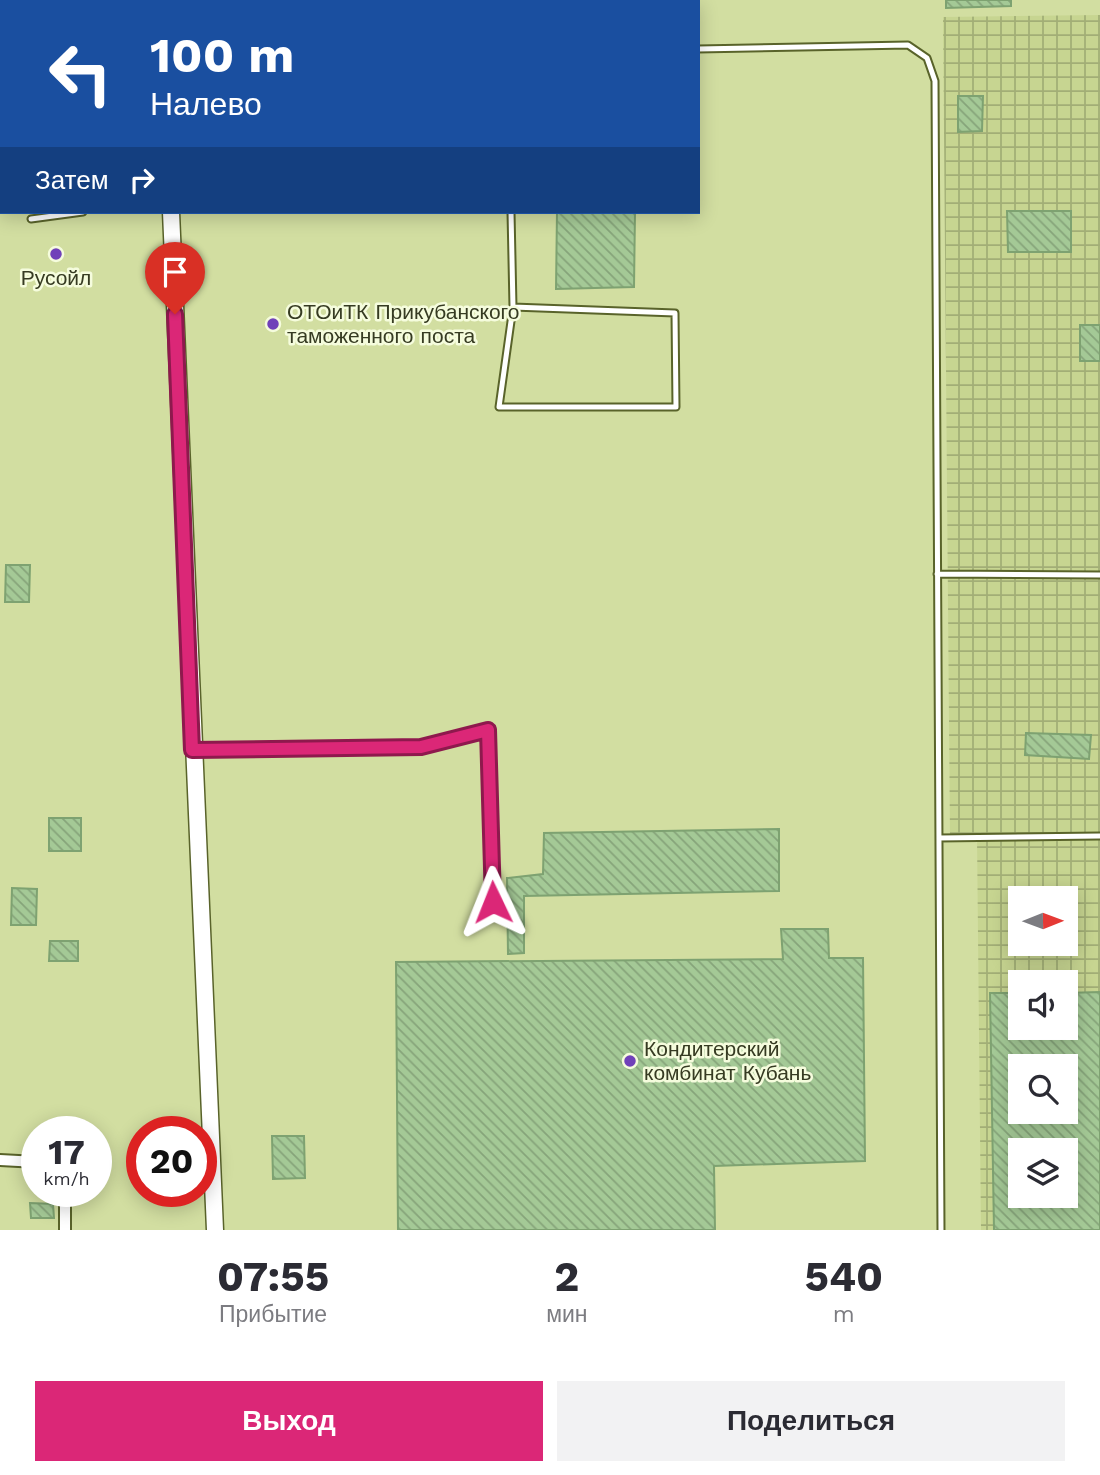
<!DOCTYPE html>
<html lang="ru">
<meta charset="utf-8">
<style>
body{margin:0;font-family:"Work Sans",sans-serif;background:#f2f2f3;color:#2b2b33;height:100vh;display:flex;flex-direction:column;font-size:26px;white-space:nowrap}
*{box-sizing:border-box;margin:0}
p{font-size:23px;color:#7c7c81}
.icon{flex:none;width:38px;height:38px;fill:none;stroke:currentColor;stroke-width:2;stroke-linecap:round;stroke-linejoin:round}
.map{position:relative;height:1230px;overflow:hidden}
.side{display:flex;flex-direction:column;background:#fff;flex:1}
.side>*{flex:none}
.top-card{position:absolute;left:0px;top:0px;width:700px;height:214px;box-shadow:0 4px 18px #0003;background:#1a4fa0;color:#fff;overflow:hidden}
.needle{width:46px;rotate:89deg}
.buttons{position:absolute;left:1008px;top:886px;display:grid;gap:14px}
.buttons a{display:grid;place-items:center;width:70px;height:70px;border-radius:0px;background:#fff;box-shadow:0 4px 18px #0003;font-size:35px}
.speed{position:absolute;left:21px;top:1116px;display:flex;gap:14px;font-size:35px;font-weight:700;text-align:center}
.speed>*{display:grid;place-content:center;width:91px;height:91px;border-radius:50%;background:#fff;box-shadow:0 4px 18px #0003;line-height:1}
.speed small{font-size:18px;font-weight:400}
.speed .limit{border:10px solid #d22;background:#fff;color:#111}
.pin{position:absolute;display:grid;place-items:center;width:60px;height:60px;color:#fff;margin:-72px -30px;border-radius:50% 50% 50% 0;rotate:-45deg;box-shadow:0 0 7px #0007}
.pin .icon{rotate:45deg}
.me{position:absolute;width:77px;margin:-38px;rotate:358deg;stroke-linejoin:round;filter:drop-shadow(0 0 5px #0008)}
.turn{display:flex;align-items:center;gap:24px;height:147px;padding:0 35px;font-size:32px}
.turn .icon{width:91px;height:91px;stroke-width:2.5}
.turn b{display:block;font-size:49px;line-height:60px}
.then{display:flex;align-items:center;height:66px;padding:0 35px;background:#0003;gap:14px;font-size:26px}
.eta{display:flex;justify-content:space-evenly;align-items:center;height:119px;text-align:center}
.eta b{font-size:42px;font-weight:700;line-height:49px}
.primary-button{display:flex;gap:14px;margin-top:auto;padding:14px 35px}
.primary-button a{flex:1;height:80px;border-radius:0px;background:#db2777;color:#fff;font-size:28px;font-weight:700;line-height:80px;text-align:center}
.primary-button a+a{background:#f2f2f3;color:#2b2b33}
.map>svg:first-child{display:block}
.industrial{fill:url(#industrial-grid);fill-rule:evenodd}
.building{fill:url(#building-back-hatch);stroke:#7ea271;stroke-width:2;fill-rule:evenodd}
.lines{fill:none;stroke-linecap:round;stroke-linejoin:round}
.service-casing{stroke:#59632a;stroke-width:9}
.minor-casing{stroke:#59632a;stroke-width:14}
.primary-casing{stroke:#59632a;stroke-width:19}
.service{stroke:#fff;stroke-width:5}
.minor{stroke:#fff;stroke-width:10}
.primary{stroke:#fff;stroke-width:16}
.route-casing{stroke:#8e194d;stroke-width:18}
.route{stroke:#db2777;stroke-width:12}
.poi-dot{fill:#7041b9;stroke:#f5fcdd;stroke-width:2.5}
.labels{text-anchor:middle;stroke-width:5;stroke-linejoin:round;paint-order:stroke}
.poi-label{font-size:21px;fill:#363b22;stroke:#f5fcdd;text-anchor:start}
</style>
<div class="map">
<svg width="1100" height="1230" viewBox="0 0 1100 1230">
<defs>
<pattern id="industrial-grid" width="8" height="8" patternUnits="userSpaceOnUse" patternTransform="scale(1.75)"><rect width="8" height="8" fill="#c7d591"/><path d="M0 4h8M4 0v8" fill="none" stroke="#a2ae76"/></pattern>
<pattern id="building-back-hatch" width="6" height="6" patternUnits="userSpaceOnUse" patternTransform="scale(1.75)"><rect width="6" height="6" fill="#a4c996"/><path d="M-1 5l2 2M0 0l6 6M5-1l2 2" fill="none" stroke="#86a47a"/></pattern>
</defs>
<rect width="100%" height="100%" fill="#d2dea1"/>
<path class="industrial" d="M1100 15V1230H981L977 836 950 838 943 17ZM1020 898H1066V943H1020ZM1020 982H1066V1027H1020ZM1020 1066H1066V1111H1020ZM1020 1150H1066V1195H1020Z"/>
<path class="building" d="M946 0H1011V6L946 8Z
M958 96H983L982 131 958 132Z
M1007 211H1071V252H1008Z
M557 212H635L634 287 556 289Z
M1080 325H1100V361H1080Z
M6 565H30L29 602H5Z
M1026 733 1091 735 1089 759 1025 755Z
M49 818H81V851H49Z
M779 829V891L524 896V953L508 954 507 878 543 874 544 833Z
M12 888 37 889 36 925H11Z
M781 929H828L829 958H863L865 1161 714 1166 715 1230H398L396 962 783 959Z
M50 941H78V961H49Z
M1100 992V1230H994L990 993H1020V1027H1066V993ZM1020 1066H1066V1111H1020ZM1020 1150H1066V1195H1020Z
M272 1136H304L305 1178 273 1179Z
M30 1203 53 1204 54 1218H31Z"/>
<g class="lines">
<g class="service-casing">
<path id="service" d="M698 49 908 45 927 58 935 81 941 1230
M511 212 513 307 499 407H676L675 313 513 307
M31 219 83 212
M937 574 1100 575
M196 750 421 747 488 730 493 902
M939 838 1100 836"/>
</g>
<g class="minor-casing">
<path id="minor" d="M0 1160 37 1162
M65 1192V1230"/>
</g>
<g class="primary-casing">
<path id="primary" d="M162 0V2
M171 212 215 1230"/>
</g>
<use href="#service" class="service"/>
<use href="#minor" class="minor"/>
<use href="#primary" class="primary"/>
</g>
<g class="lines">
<g class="route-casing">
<path id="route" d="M175 314 192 750 421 747 488 730 493 902"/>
</g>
<use href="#route" class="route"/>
</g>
<g class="poi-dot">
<circle cx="56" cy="254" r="7"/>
<circle cx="273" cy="324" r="7"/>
<circle cx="630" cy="1061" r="7"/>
</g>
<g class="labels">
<g class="poi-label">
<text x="56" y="285" text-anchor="middle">Русойл</text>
<text x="287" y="319">ОТОиТК Прикубанского<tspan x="287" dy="24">таможенного поста</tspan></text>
<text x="644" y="1056">Кондитерский<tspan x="644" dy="24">комбинат Кубань</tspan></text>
</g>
</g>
</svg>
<div class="buttons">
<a><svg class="needle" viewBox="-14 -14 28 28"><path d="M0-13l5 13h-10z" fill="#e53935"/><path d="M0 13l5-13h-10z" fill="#7c7c81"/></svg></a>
<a><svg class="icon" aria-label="sound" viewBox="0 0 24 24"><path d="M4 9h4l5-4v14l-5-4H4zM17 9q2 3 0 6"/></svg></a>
<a><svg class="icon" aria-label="search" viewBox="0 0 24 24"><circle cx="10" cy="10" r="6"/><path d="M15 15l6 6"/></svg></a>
<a><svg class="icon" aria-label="layers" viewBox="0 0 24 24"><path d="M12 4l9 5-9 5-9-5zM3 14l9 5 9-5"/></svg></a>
</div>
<div class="speed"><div>17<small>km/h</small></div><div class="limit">20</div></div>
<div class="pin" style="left:175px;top:314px;background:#d93025"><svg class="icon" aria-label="arrive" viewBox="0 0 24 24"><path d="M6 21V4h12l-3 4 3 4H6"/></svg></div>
<svg class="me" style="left:493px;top:902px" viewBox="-20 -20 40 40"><path d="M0-17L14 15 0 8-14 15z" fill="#db2777" stroke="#fff" stroke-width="4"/></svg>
<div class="top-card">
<div class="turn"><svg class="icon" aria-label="left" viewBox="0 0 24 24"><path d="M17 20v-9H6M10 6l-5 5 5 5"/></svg><div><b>100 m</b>Налево</div></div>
<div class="then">Затем<svg class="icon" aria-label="right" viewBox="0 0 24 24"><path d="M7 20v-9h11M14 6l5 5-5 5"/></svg></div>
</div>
</div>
<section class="side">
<div class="eta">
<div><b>07:55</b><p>Прибытие</p></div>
<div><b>2</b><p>мин</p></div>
<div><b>540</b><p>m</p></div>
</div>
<div class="primary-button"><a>Выход</a><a>Поделиться</a></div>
</section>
